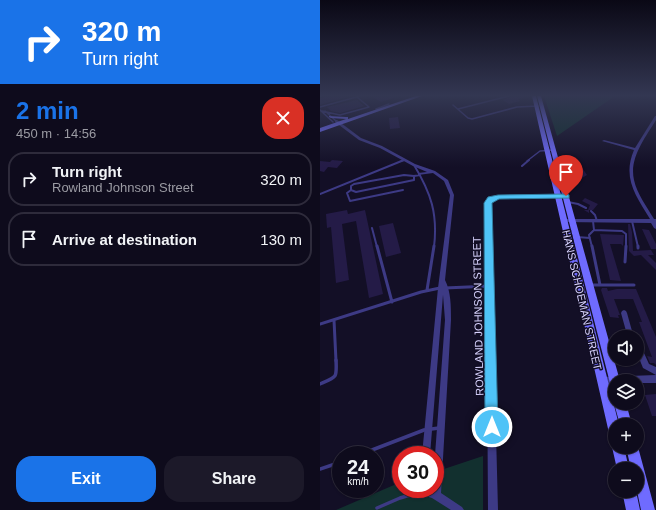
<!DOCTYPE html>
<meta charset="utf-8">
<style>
body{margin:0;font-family:Arial,sans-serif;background:#1c1929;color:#f1f3f6;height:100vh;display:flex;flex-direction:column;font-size:15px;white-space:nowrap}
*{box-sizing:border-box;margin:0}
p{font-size:13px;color:#9b9ba3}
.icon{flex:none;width:22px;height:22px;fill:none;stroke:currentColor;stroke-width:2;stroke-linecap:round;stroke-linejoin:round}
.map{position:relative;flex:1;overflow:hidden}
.side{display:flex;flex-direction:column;background:#0e0b1c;width:320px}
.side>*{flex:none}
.guide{background:#1a73e8;color:#fff;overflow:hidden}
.tools{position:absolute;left:288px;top:330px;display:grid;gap:8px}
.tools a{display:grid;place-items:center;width:36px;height:36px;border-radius:50%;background:#0e0b1c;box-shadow:0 1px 3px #0004,0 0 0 1px #2e2b3b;font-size:20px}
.speed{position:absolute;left:12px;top:446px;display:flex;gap:8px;font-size:20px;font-weight:700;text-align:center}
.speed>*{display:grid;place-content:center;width:52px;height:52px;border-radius:50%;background:#0e0b1c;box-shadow:0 1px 3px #0004,0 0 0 1px #2e2b3b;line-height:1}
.speed small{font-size:10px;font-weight:400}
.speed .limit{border:6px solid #d22;background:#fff;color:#111}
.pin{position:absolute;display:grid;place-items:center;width:34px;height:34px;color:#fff;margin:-41px -17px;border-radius:50% 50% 50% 0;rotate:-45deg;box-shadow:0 0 4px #0007}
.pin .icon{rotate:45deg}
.me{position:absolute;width:44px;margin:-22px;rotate:0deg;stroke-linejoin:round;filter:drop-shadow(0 0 3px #0008)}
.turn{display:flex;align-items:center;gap:14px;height:84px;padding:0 16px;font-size:18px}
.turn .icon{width:52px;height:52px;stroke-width:2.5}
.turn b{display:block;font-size:28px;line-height:34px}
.round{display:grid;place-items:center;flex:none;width:42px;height:42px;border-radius:16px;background:#1c1929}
.head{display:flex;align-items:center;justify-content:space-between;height:68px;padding:0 16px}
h1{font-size:24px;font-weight:800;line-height:30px;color:#1a73e8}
.action{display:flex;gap:8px;margin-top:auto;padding:8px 16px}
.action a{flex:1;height:46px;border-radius:16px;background:#1a73e8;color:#fff;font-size:16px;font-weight:800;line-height:46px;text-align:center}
.action a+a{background:#1c1929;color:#f1f3f6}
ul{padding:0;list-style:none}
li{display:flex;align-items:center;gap:12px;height:54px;margin:0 8px 6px;padding:0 8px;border:2px solid #2e2b3b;border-radius:16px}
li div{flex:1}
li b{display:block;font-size:15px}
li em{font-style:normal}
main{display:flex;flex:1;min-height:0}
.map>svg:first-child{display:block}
.green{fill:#12302f}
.building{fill:#241b47}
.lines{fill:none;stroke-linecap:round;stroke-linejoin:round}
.service-far3{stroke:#3d3a85;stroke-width:1.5}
.service-far2{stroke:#3d3a85;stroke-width:2}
.service-far1{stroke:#3d3a85;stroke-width:3}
.service{stroke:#3d3a85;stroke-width:3.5}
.minor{fill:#3d3a85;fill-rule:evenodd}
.secondary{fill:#6f6bff;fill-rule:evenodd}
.route{fill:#4fc3f7;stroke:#337fa1}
.labels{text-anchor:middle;stroke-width:3;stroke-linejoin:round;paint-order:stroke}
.street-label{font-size:11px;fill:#d9d4ff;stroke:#130f26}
</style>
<main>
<section class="side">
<div class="guide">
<div class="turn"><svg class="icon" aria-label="right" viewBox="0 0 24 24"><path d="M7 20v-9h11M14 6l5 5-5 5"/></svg><div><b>320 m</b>Turn right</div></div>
</div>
<div class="head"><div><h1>2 min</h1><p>450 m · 14:56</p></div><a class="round" style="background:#d93025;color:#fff"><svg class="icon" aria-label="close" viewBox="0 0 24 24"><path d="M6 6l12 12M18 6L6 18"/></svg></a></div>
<ul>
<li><svg class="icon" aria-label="right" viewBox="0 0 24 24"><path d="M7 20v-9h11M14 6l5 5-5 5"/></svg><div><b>Turn right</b><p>Rowland Johnson Street</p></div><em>320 m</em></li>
<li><svg class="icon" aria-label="arrive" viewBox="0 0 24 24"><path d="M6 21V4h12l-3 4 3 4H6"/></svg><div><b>Arrive at destination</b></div><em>130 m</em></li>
</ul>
<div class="action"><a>Exit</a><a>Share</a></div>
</section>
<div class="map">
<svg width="336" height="510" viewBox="0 0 336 510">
<rect width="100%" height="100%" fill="#130f26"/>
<path class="green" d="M224 96H295L237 136Z
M163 456V510H16L81 482V489H115V472Z"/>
<path class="building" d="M7 96H26L27 97 0 105V98Z
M51 96H76V97L61 102Z
M192 96H206V97L198 99 200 101 189 104 183 100Z
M37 100 44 106 20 113 11 111 7 107Z
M78 117 80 128 70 129 69 118Z
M246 155H251L255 162H258L267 175 262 178 250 172Z
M12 160 23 161 17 168 8 167 4 172 0 171V161L10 162Z
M265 198 278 204 273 210H269V213L264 210H268L270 205 262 201Z
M27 210 28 214 45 210 63 294 49 298 36 221 22 224 29 280 16 283 11 227 7 228 6 214Z
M73 223 81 253 66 257 59 226Z
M308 224H310L312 232 313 251 331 250 334 255H328L336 263V270L321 255 314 256 309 251Z
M322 229 329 230 336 244V249H331Z
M280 234 304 235 303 246 301 244H290L301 281 290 280Z
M282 288H287L288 291 297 289H316L336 337V365L334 363H330L327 356 332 357 319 322H322L313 299H294L300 315H298L299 318 290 317 281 290Z
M336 394V416H332L325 395Z"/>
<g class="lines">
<path class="service-far3" d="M0 96H2
M133 105 148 118 152 119 197 107 218 106
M0 107 40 96
M56 109 69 104
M138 109 189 96
M0 110 13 122
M2 111 20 115 49 107 37 97
M5 111 16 121
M81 161 85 160
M207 161 220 151 233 150"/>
<path class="service-far2" d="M94 165C111 193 118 214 114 247
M202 166 209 160
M84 175 94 176V180L36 192 31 190V186L34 184Z
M94 176 100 175
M31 190 27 193 30 201 83 190
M0 194 84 160
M248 202 258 204 266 208
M271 211 275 215 277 221
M273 221 274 230 302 231 306 234V247
M312 221 318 247
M52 228 57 247
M257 237 270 238
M272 247 269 235 274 230"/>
<path class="service-far1" d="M57 246 72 302
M272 246 280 285
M318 246V248
M305 262 306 246
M272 285H314
M125 288 170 286
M107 290 114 246
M14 320 16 361
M0 324 101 292 120 288"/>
<path class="service" d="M0 384C17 377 17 378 16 360
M39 455 104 430 119 428
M0 469 21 462
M57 508 80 498 100 492"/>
<path class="minor" d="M335 116H336V120C325 138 309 158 314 180 317 194 327 207 334 219H336V229L334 228 331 223 242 222V220L244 219H330C316 196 302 178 314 150L282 141 284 140 315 148Z
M15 120H17L41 138 62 146 95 164 115 171 128 180 134 195 125 280C131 292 131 306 131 320L121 493 142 507 144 510H131L112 498 99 494 97 491 98 489H115V455L125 320 123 295 110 455H102L118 288 130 195 124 181 113 173 98 175V173L107 172 93 166 60 148 39 140 15 122Z
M246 195H248V197L178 198 173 200 170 203 178 510H168L166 203 169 198 178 196Z
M304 310 306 311 307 313 312 331 315 337H309L306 331 301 313 302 311Z
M317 341 319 342 329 364 336 367V375L323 368 317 353Z
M336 375V383H317V381H295V384L282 385 279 384 278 381 279 378 282 377Z"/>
<path class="secondary" d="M96 96H102L0 132V128L26 119 11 118 9 117V116L26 117H28V119Z
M212 96H216L299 425H295V439L291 437 289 433Z
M217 96H221L300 381H295V388L291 387 290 383Z
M295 401V403H306L312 425H300L294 403Z
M295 442V447H304L309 469H297L292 447Z
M317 444 318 447 335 510H321L317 491V469H311L306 447H317Z
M302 491H316L320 510H306Z"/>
</g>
<linearGradient id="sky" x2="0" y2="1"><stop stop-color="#0a0815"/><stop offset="0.57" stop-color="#333752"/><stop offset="1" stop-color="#333752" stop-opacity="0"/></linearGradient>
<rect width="336" height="167" fill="url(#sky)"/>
<path class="route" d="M246 194 249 195V198L179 199 172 203 178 427 176 431 172 433 167 431 165 427 164 203 168 197 178 195Z"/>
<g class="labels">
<g class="street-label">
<text transform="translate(262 300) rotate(77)" y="4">HANS SCHOEMAN STREET</text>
<text transform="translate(158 316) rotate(-91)" y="4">ROWLAND JOHNSON STREET</text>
</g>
</g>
</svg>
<div class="tools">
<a><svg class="icon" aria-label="sound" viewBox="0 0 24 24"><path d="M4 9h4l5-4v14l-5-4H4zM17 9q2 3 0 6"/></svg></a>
<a><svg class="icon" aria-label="layers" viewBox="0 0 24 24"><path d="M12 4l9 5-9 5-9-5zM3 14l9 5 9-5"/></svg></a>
<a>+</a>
<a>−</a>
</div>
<div class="speed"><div>24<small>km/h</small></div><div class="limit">30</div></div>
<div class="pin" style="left:246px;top:196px;background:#d93025"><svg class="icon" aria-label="arrive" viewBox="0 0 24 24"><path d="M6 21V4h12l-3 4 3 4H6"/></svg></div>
<svg class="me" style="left:172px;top:427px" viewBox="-20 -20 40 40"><circle r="17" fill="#4fc3f7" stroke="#fff" stroke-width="3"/><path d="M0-11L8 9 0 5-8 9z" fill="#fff"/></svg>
</div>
</main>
